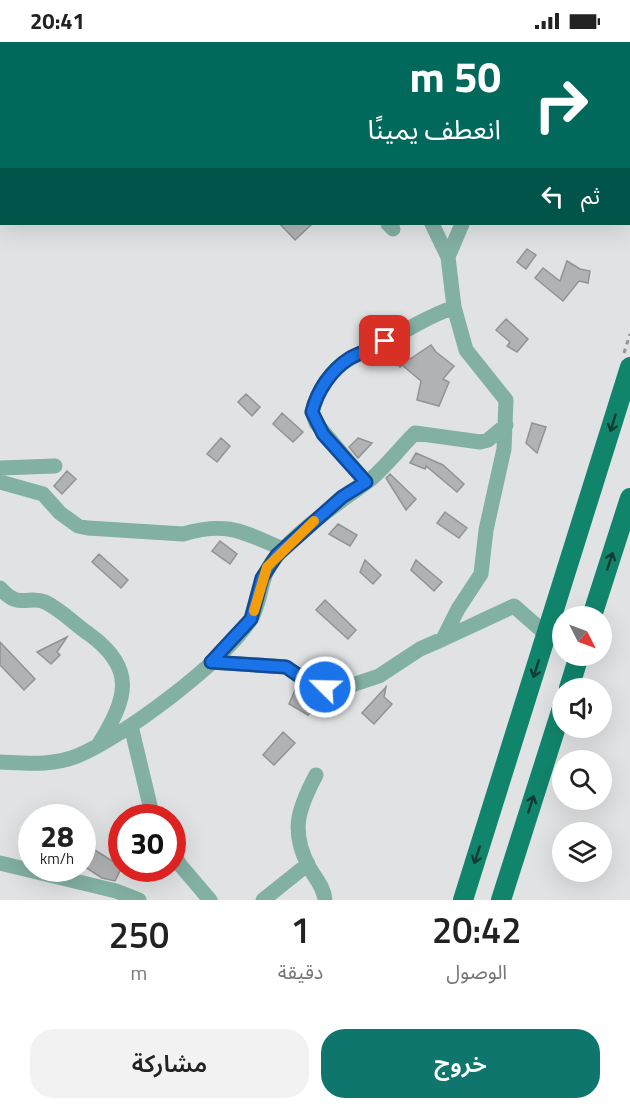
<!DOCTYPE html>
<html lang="ar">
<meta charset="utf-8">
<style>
body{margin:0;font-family:"Titillium Web","Noto Sans Arabic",sans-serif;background:#f2f2f2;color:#222;direction:rtl;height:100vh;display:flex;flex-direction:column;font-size:22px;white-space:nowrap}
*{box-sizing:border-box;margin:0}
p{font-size:20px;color:#767676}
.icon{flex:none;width:33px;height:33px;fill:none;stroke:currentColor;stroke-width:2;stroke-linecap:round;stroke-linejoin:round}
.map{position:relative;height:858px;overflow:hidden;direction:ltr}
.sheet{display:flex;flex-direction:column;background:#fff;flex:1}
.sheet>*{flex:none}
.hud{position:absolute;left:0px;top:0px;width:630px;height:183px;box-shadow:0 6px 24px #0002;direction:rtl;background:#00695c;color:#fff;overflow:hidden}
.needle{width:39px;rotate:132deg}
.controls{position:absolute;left:552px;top:564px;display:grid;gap:12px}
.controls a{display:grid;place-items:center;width:60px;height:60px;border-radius:50%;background:#fff;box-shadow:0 6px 24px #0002;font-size:30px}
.speed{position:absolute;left:18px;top:762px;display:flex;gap:12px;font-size:30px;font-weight:700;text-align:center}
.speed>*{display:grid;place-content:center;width:78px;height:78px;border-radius:50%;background:#fff;box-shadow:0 6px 24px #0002;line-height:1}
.speed small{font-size:15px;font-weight:400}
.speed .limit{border:9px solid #d22;background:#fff;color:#111}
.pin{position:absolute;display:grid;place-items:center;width:51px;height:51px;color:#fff;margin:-26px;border-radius:12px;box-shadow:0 3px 9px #0006}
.me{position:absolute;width:66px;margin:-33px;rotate:293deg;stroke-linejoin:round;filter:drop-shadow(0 0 4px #0008)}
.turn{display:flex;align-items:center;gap:21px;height:126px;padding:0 30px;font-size:27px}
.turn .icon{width:78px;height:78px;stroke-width:2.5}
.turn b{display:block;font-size:42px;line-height:51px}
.then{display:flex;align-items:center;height:57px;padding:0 30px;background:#0003;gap:12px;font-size:22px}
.eta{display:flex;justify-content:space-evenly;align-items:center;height:102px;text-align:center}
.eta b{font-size:36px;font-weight:600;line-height:42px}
.primary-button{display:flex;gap:12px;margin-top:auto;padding:12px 30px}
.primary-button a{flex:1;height:69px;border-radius:24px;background:#0f766e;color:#fff;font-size:24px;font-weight:600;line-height:69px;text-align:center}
.primary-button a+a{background:#f2f2f2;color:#222}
.status{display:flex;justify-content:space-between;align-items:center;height:42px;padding:0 30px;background:#fff;direction:ltr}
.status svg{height:16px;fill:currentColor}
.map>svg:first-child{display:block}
.building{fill:#b0b2b4;stroke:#919395;stroke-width:1.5}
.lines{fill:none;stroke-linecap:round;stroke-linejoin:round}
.path{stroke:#939496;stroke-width:3;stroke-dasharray:4.5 4.5;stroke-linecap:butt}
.minor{stroke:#82b0a2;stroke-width:15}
.major{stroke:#11856c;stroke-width:20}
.oneway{stroke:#123b33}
.route-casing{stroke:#114b97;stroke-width:15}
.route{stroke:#1a73e8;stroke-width:10}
.slow{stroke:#f59e0b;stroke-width:10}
</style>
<div class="status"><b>20:41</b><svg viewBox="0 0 49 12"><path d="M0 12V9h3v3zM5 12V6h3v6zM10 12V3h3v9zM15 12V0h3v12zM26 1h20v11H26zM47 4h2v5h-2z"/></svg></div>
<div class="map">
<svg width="630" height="858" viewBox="0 0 630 858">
<rect width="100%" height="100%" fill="#e0e2e4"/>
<path class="building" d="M280 182H312L295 198Z
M527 207 536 213 526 227 517 220Z
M567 219 580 227 590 229 588 241 579 239 563 259 535 236 543 226 560 239Z
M506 277 528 297 517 310 507 304 510 300 496 288Z
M400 303 410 317 431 303 436 310 454 324 443 337 449 340 439 364 417 358 421 339 402 323 400 325 388 309Z
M246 352 260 365 252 374 238 360Z
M282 371 303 390 293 400 273 382Z
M532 381 546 385 537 411 526 401Z
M221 396 230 404 217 420 207 412Z
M358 396 372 401 358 416 349 405Z
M416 411 443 423 464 442 457 450 426 424 425 427 410 421Z
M67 429 76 437 62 452 54 444Z
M390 432 416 457 406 468 386 436Z
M445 470 467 486 459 496 437 481Z
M338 482 357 493 350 504 329 492Z
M220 499 237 512 230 522 212 509Z
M99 512 128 538 121 546 92 520Z
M365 518 381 533 373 542 360 530Z
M416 518 442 540 434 549 411 528Z
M325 558 356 588 348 597 316 568Z
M67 595 57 610 60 613 51 622 37 610Z
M0 600 35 637 24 648 0 623Z
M386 645 384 655 392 662 374 682 362 671Z
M295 648 310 654 318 662 308 673 289 662Z
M283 690 295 701 274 723 263 713Z
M82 800 122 825 115 839 102 836 82 823Z"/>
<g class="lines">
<path class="path" d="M624 311 630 292"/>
<path class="minor" d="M238 0 240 2
M507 0 508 2
M116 2 117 0
M289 2 297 0
M361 2V0
M0 117 2 116
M388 182 393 187
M448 215 462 182
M0 426 55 424
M0 440 43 452 60 471 78 484 88 486 183 492C228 479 243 490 283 507
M366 440 316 381 312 370C317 349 332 325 353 315 360 311 368 310 375 306 401 291 425 276 454 265
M0 546C19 568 28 553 45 560 63 569 73 581 89 592 137 627 127 656 99 702
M443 597 514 564 547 593
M211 620 286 625 311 642 340 647 379 634 420 607 443 597 458 567 481 532 486 488 504 407 506 358 466 308 454 265 448 215 432 182
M131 684 153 776
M0 720C26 721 52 724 77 714 122 696 225 619 251 577 263 557 259 533 276 515 303 484 338 462 371 437 387 423 400 406 415 391L480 400 488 398 506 383
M316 733C298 767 290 789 309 825 315 836 324 845 325 858
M172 810 181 824 210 858
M0 821 116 849 139 858
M263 858 308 822"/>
<path class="major" d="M592 574 630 456
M569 646 579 614
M463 858 630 325
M501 858 562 666"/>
</g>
<defs><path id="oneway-shaft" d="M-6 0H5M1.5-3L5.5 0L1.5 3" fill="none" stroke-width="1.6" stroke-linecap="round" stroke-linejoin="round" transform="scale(1.5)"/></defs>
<g class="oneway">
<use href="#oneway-shaft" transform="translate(613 381) rotate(107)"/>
<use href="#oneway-shaft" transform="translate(610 519) rotate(-72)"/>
<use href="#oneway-shaft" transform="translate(536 627) rotate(108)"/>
<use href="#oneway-shaft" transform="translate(531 762) rotate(-72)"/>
<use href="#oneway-shaft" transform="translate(477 813) rotate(108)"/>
</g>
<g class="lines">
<g class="route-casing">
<path id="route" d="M325 645 311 642 286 625 211 620 251 577 262 536 277 513 342 455 366 440 323 392 312 370C317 349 331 328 350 316 361 310 374 307 385 299"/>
</g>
<use href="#route" class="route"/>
<path class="slow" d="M254 569 267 525 314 479"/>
</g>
</svg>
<div class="controls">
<a><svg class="needle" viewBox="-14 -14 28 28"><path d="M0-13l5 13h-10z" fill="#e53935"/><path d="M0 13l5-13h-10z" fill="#767676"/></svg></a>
<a><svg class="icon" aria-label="sound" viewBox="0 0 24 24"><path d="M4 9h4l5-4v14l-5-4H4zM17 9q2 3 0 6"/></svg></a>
<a><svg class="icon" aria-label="search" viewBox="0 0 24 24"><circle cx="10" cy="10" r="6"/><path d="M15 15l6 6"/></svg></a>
<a><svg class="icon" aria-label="layers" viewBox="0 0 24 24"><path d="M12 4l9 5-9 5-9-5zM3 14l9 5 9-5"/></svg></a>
</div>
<div class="speed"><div>28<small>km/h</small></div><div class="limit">30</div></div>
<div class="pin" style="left:385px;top:299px;background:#d93025"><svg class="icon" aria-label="arrive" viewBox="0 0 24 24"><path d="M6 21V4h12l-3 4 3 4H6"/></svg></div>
<svg class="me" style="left:325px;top:645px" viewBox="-20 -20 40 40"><circle r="17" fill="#1a73e8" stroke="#fff" stroke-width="3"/><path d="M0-11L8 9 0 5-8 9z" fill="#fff"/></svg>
<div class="hud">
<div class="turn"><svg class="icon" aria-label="right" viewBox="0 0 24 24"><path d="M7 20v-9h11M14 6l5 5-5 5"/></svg><div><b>50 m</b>انعطف يمينًا</div></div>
<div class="then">ثم<svg class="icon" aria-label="left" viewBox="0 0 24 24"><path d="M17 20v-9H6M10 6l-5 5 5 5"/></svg></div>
</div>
</div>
<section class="sheet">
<div class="eta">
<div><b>20:42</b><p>الوصول</p></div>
<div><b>1</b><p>دقيقة</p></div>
<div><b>250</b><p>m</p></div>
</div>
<div class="primary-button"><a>خروج</a><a>مشاركة</a></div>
</section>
